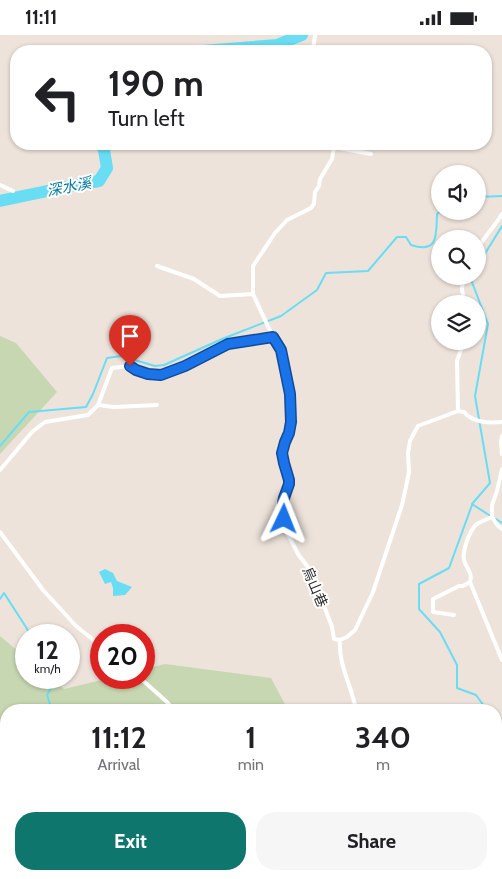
<!DOCTYPE html>
<meta charset="utf-8">
<style>
body{margin:0;font-family:Cabin,"Noto Sans TC",sans-serif;background:#f6f6f6;color:#202124;height:100vh;display:flex;flex-direction:column;font-size:19px;white-space:nowrap}
*{box-sizing:border-box;margin:0}
p{font-size:16px;color:#757577}
.icon{flex:none;width:28px;height:28px;fill:none;stroke:currentColor;stroke-width:2;stroke-linecap:round;stroke-linejoin:round}
.map{position:relative;flex:1;overflow:hidden}
.drawer{position:absolute;left:0px;top:669px;width:502px;height:176px;display:flex;flex-direction:column;background:#fff;border-radius:20px 20px 0 0;box-shadow:0 1px 4px #0004}
.drawer>*{flex:none}
.hud{position:absolute;left:10px;top:10px;width:482px;height:105px;border-radius:20px;box-shadow:0 1px 4px #0004;background:#fff;color:#202124;overflow:hidden}
.tools{position:absolute;left:431px;top:130px;display:grid;gap:10px}
.tools a{display:grid;place-items:center;width:55px;height:55px;border-radius:50%;background:#fff;box-shadow:0 1px 4px #0004;font-size:25px}
.speed{position:absolute;left:15px;top:589px;display:flex;gap:10px;font-size:25px;font-weight:700;text-align:center}
.speed>*{display:grid;place-content:center;width:65px;height:65px;border-radius:50%;background:#fff;box-shadow:0 1px 4px #0004;line-height:1}
.speed small{font-size:12px;font-weight:400}
.speed .limit{border:8px solid #d22;background:#fff;color:#111}
.pin{position:absolute;display:grid;place-items:center;width:42px;height:42px;color:#fff;margin:-51px -21px;border-radius:50% 50% 50% 0;rotate:-45deg;box-shadow:0 0 5px #0007}
.pin .icon{rotate:45deg}
.me{position:absolute;width:55px;margin:-28px;rotate:2deg;stroke-linejoin:round;filter:drop-shadow(0 0 4px #0008)}
.turn{display:flex;align-items:center;gap:18px;height:105px;padding:0 15px;font-size:22px}
.turn .icon{width:65px;height:65px;stroke-width:2.5}
.turn b{display:block;font-size:35px;line-height:42px}
.eta{display:flex;justify-content:space-evenly;align-items:center;height:85px;text-align:center}
.eta b{font-size:30px;font-weight:800;line-height:35px}
.primary-button{display:flex;gap:10px;margin-top:auto;padding:10px 15px}
.primary-button a{flex:1;height:58px;border-radius:20px;background:#0f766e;color:#fff;font-size:20px;font-weight:800;line-height:58px;text-align:center}
.primary-button a+a{background:#f6f6f6;color:#202124}
.status{display:flex;justify-content:space-between;align-items:center;height:35px;padding:0 25px;background:#fff;direction:ltr}
.status svg{height:14px;fill:currentColor}
.map>svg:first-child{display:block}
.cemetery{fill:#c7d7b1}
.water{fill:#68ddf4}
.lines{fill:none;stroke-linecap:round;stroke-linejoin:round}
.stream{stroke:#68ddf4;stroke-width:2}
.river{stroke:#68ddf4;stroke-width:12}
.service{stroke:#fff;stroke-width:4}
.route-casing{stroke:#114b97;stroke-width:12}
.route{stroke:#1a73e8;stroke-width:9}
.labels{text-anchor:middle;stroke-width:4;stroke-linejoin:round;paint-order:stroke}
.street-label{font-size:14px;fill:#2a2a2a;stroke:#fff}
.water-label{font-size:15px;font-style:italic;fill:#077ba1;stroke:#fff}
</style>
<div class="status"><b>11:11</b><svg viewBox="0 0 49 12"><path d="M0 12V9h3v3zM5 12V6h3v6zM10 12V3h3v9zM15 12V0h3v12zM26 1h20v11H26zM47 4h2v5h-2z"/></svg></div>
<div class="map">
<svg width="502" height="844" viewBox="0 0 502 844">
<rect width="100%" height="100%" fill="#ede3db"/>
<path class="cemetery" d="M0 301 16 308 57 357 0 419Z
M0 601 26 623V642L50 643 64 654 110 643 144 642V634L165 629 271 643 288 675H6V839H309L307 844H0Z"/>
<path class="water" d="M105 534 113 538 117 546 132 552 125 560 113 561V553L111 547 105 549 99 537Z"/>
<g class="lines">
<path class="stream" d="M478 162 502 161
M478 230 502 191
M470 241V242L488 289 475 361 490 448 472 469 492 482
M0 411 29 377 86 372 93 359 107 323 121 321 155 331 164 330 222 304 281 281 317 255 326 238 368 236 397 202H406L411 210C439 219 436 200 437 179L441 176
M472 470 449 533 419 549V574L440 597 457 630V653L476 660 487 675
M496 484 502 488
M0 564 4 558 31 600
M52 675 47 660 58 642
M496 687 502 696
M155 839 165 844"/>
<path class="river" d="M203 16 277 10 302 0
M0 166 71 151 99 146 107 133 104 115 101 109"/>
<path class="service" d="M313 16 315 0
M334 109V112L332 124 320 144 319 151 315 157 314 169 311 173 287 185 275 198 253 231V259L273 302 281 315 284 337 290 359 291 387 289 398 282 418 284 428 289 445V449L284 463 283 468V476L287 497 298 519 311 536 332 592 334 604 340 605 347 602 355 595 373 557 402 470 409 437 408 418 410 406 414 398 418 391 458 376
M334 112 371 119
M0 150 13 156
M478 213C485 201 495 191 502 179
M157 231 194 244 220 261 253 259
M463 241 462 254 464 269
M464 306 457 326 458 376 464 377C473 388 489 388 502 387
M98 370 114 372 157 370
M502 401 501 407 502 419
M0 435 32 397 45 387 88 380 98 370 112 333 130 331 136 335 148 339 161 340 185 331 228 309 273 302
M492 482 498 491 502 494
M0 497 43 555 76 591 101 611
M470 547 502 625
M454 580 433 577V564L459 551H463L470 547C473 538 466 533 464 525 462 516 470 494 477 489 482 486 487 484 492 482V470L497 456 502 434
M340 605C338 630 352 651 356 675
M139 642 167 667 174 675
M404 844 405 839"/>
</g>
<g class="lines">
<g class="route-casing">
<path id="route" d="M130 331 136 335 148 339 161 340 185 331 228 309 273 302 281 315 290 359 291 387 289 398 285 407 282 418 284 428 289 445V449L284 463 283 468 284 484"/>
</g>
<use href="#route" class="route"/>
</g>
<g class="labels">
<g class="street-label">
<text transform="translate(315 552) rotate(67)" y="5">烏山巷</text>
</g>
<g class="water-label">
<text transform="translate(69 152) rotate(-11)" y="5">深水溪</text>
</g>
</g>
</svg>
<div class="tools">
<a><svg class="icon" aria-label="sound" viewBox="0 0 24 24"><path d="M4 9h4l5-4v14l-5-4H4zM17 9q2 3 0 6"/></svg></a>
<a><svg class="icon" aria-label="search" viewBox="0 0 24 24"><circle cx="10" cy="10" r="6"/><path d="M15 15l6 6"/></svg></a>
<a><svg class="icon" aria-label="layers" viewBox="0 0 24 24"><path d="M12 4l9 5-9 5-9-5zM3 14l9 5 9-5"/></svg></a>
</div>
<div class="speed"><div>12<small>km/h</small></div><div class="limit">20</div></div>
<div class="pin" style="left:130px;top:331px;background:#d93025"><svg class="icon" aria-label="arrive" viewBox="0 0 24 24"><path d="M6 21V4h12l-3 4 3 4H6"/></svg></div>
<svg class="me" style="left:284px;top:484px" viewBox="-20 -20 40 40"><path d="M0-17L14 15 0 8-14 15z" fill="#1a73e8" stroke="#fff" stroke-width="4"/></svg>
<div class="hud">
<div class="turn"><svg class="icon" aria-label="left" viewBox="0 0 24 24"><path d="M17 20v-9H6M10 6l-5 5 5 5"/></svg><div><b>190 m</b>Turn left</div></div>
</div>
<section class="drawer">
<div class="eta">
<div><b>11:12</b><p>Arrival</p></div>
<div><b>1</b><p>min</p></div>
<div><b>340</b><p>m</p></div>
</div>
<div class="primary-button"><a>Exit</a><a>Share</a></div>
</section>
</div>
